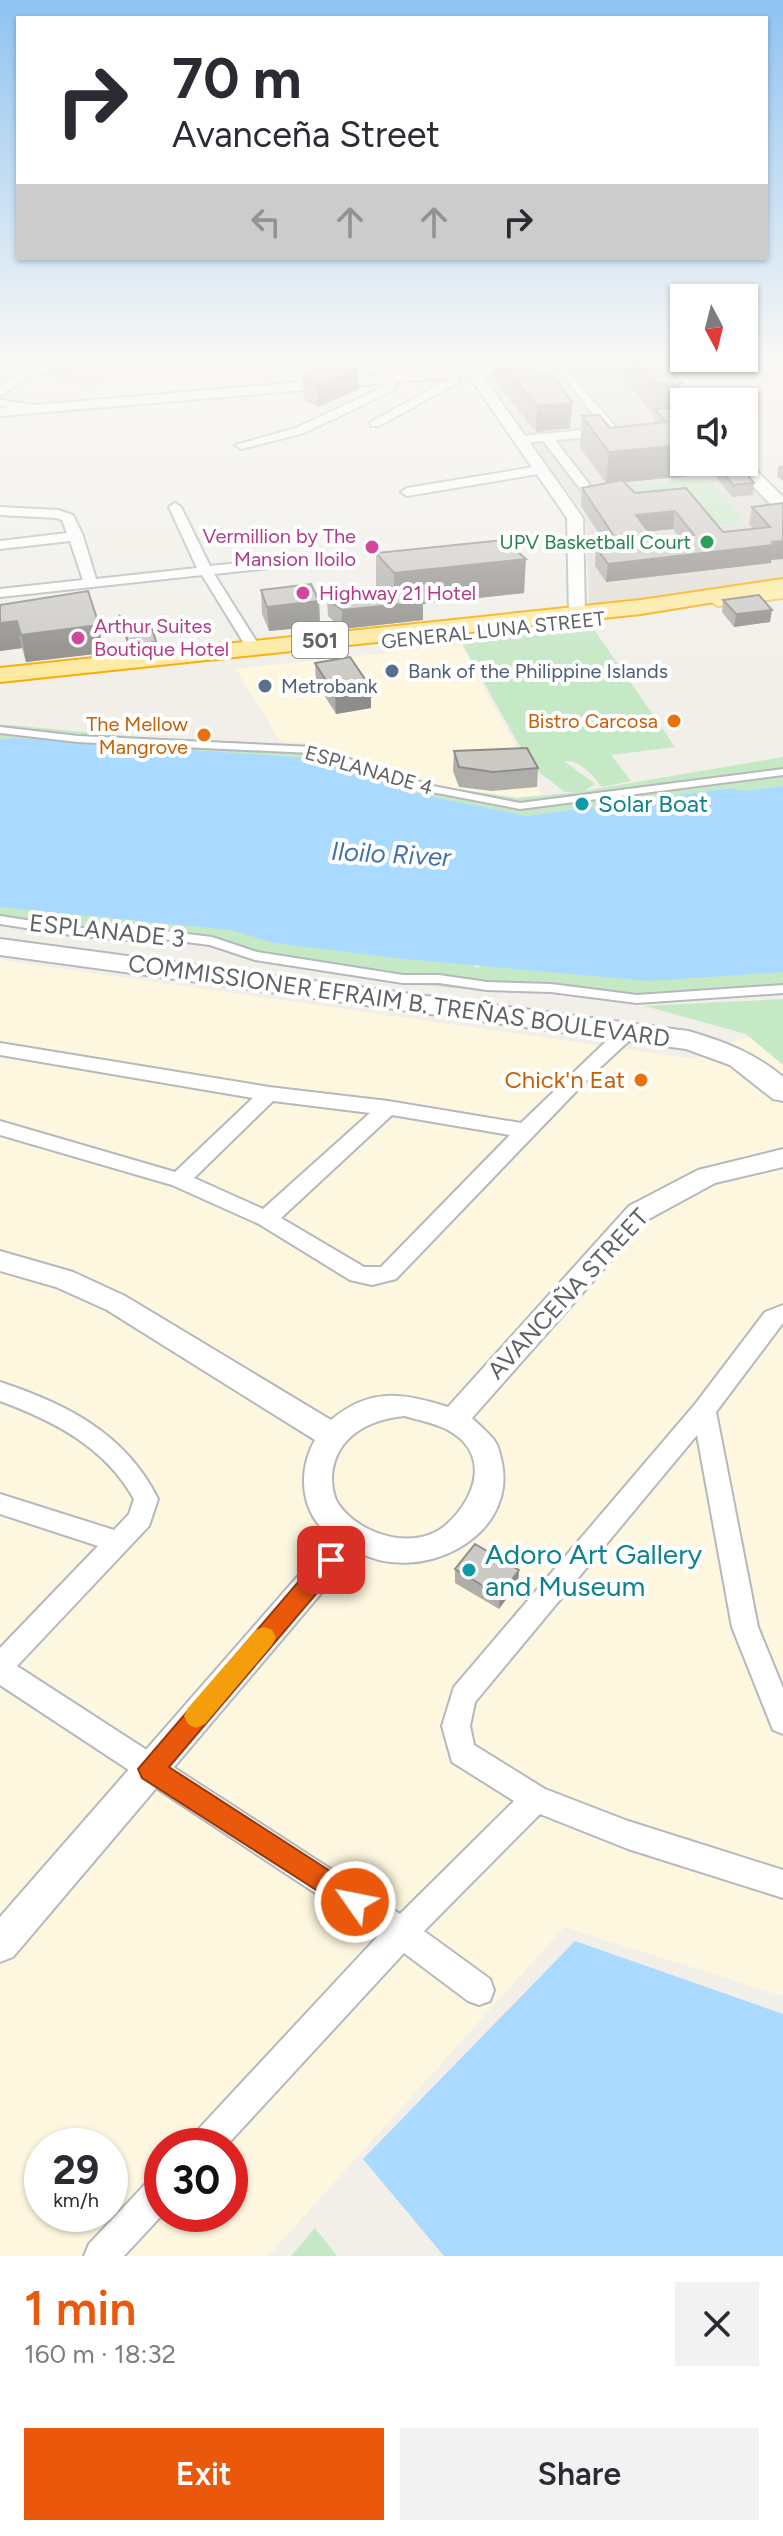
<!DOCTYPE html>
<meta charset="utf-8">
<style>
body{margin:0;font-family:Figtree,sans-serif;background:#f2f2f3;color:#2b2b33;height:100vh;display:flex;flex-direction:column;font-size:30px;white-space:nowrap}
*{box-sizing:border-box;margin:0}
p{font-size:26px;color:#7c7c81}
.icon{flex:none;width:44px;height:44px;fill:none;stroke:currentColor;stroke-width:2;stroke-linecap:round;stroke-linejoin:round}
.map{position:relative;height:2256px;overflow:hidden}
.panel{display:flex;flex-direction:column;background:#fff;flex:1}
.panel>*{flex:none}
.hud{position:absolute;left:16px;top:16px;width:752px;height:244px;border-radius:0px;box-shadow:0 2px 6px #0004;background:#fff;color:#2b2b33;overflow:hidden}
.needle{width:52px;rotate:173deg}
.fabs{position:absolute;left:670px;top:284px;display:grid;gap:16px}
.fabs a{display:grid;place-items:center;width:88px;height:88px;border-radius:0px;background:#fff;box-shadow:0 2px 6px #0004;font-size:40px}
.speed{position:absolute;left:24px;top:2128px;display:flex;gap:16px;font-size:40px;font-weight:700;text-align:center}
.speed>*{display:grid;place-content:center;width:104px;height:104px;border-radius:50%;background:#fff;box-shadow:0 2px 6px #0004;line-height:1}
.speed small{font-size:20px;font-weight:400}
.speed .limit{border:12px solid #d22;background:#fff;color:#111}
.pin{position:absolute;display:grid;place-items:center;width:68px;height:68px;color:#fff;margin:-34px;border-radius:16px;box-shadow:0 4px 12px #0006}
.me{position:absolute;width:88px;margin:-44px;rotate:303deg;stroke-linejoin:round;filter:drop-shadow(0 0 6px #0008)}
.turn{display:flex;align-items:center;gap:28px;height:168px;padding:0 24px;font-size:36px}
.turn .icon{width:104px;height:104px;stroke-width:2.5}
.turn b{display:block;font-size:56px;line-height:68px}
.lanes{display:flex;align-items:center;height:76px;padding:0 24px;background:#0003;justify-content:center;gap:40px;direction:ltr}
.lanes .off{opacity:.35}
.round{display:grid;place-items:center;flex:none;width:84px;height:84px;border-radius:0px;background:#f2f2f3}
.head{display:flex;align-items:center;justify-content:space-between;height:136px;padding:0 24px}
h1{font-size:48px;font-weight:600;line-height:60px;color:#ea580c}
.button{display:flex;gap:16px;margin-top:auto;padding:16px 24px}
.button a{flex:1;height:92px;border-radius:0px;background:#ea580c;color:#fff;font-size:32px;font-weight:600;line-height:92px;text-align:center}
.button a+a{background:#f2f2f3;color:#2b2b33}
.map>svg:first-child{display:block}
.commercial{fill:#fef7e0;fill-rule:evenodd}
.industrial{fill:#e0deda}
.education{fill:#e1ded6}
.medical{fill:#fce8e6}
.green{fill:#c5e8c5}
.water{fill:#aadaff}
.lines{fill:none;stroke-linecap:round;stroke-linejoin:round}
.pedestrian-casing{stroke:#b5b8bc;stroke-width:4}
.minor-casing{stroke:#b5b8bc;stroke-width:4}
.tertiary-casing{stroke:#b5b8bc;stroke-width:4}
.secondary-casing{stroke:#b6babf;stroke-width:4}
.primary-casing{stroke:#f2c960;stroke-width:4}
.trunk-casing{stroke:#f9ab00;stroke-width:4}
.pedestrian{fill:#fff;fill-rule:evenodd}
.minor{fill:#fff;fill-rule:evenodd}
.tertiary{fill:#fff;fill-rule:evenodd}
.secondary{fill:#fff;fill-rule:evenodd}
.primary{fill:#fff2af;fill-rule:evenodd}
.trunk{fill:#feeaa1;fill-rule:evenodd}
.wall{fill:#afaea9;fill-rule:evenodd}
.shaded-wall{fill:#8f8d8a}
.building{fill:#cccac5;stroke:#8f8d8a;stroke-width:2;fill-rule:evenodd}
.route{fill:#ea580c;stroke:#983908;stroke-width:2}
.slow{fill:#f59e0b}
.leisure-dot{fill:#2e9e5b;stroke:#fff;stroke-width:3}
.hotel-dot{fill:#d1479c;stroke:#fff;stroke-width:3}
.service-dot{fill:#5c6f8a;stroke:#fff;stroke-width:3}
.food-dot{fill:#e8710a;stroke:#fff;stroke-width:3}
.culture-dot{fill:#0f9aa8;stroke:#fff;stroke-width:3}
.labels{text-anchor:middle;stroke-width:8;stroke-linejoin:round;paint-order:stroke}
.far-hotel-label{font-size:20px;fill:#b23c85;stroke:#fff;text-anchor:start}
.far-leisure-label{font-size:20px;fill:#27864d;stroke:#fff;text-anchor:end}
.far-street-label{font-size:20px;fill:#5f6368;stroke:#fff}
.far-service-label{font-size:20px;fill:#4e5e75;stroke:#fff;text-anchor:start}
.far-food-label{font-size:20px;fill:#c56008;stroke:#fff;text-anchor:end}
.shield{fill:#fff;stroke:#8f9295;stroke-width:2}
.shield-label{font-size:22px;font-weight:bold;fill:#5f6368}
.culture-label{font-size:24px;fill:#0d838f;stroke:#fff;text-anchor:start}
.street-label{font-size:24px;fill:#5f6368;stroke:#fff}
.food-label{font-size:24px;fill:#c56008;stroke:#fff;text-anchor:end}
.water-label{font-size:26px;font-style:italic;fill:#4174aa;stroke:#fff}
.near-culture-label{font-size:28px;fill:#0d838f;stroke:#fff;text-anchor:start}
</style>
<div class="map">
<svg width="783" height="2256" viewBox="0 0 783 2256">
<rect width="100%" height="100%" fill="#f1efe8"/>
<path class="commercial" d="M192 377 169 395 120 399 139 380Z
M461 645 542 795 517 797 430 785 310 743 280 741 236 669Z
M0 960 694 1059 737 1040 783 1032V1996L564 1927 268 2256H0ZM42 2146H110V2214H42ZM162 2146H230V2214H162Z"/>
<path class="industrial" d="M59 367 107 375 92 391H81V383L30 374Z"/>
<path class="education" d="M640 364 684 414V462H729L769 505 783 513V581L589 607 586 516 483 377Z"/>
<path class="medical" d="M675 363H778L783 369V428L767 414 744 416V402H714Z"/>
<path class="green" d="M602 371 608 379 621 378 640 403H636L638 406 610 409 581 373Z
M707 477 744 522 711 525 644 505 629 485Z
M591 625 675 747 611 755 631 781 602 787C592 775 581 760 564 761L595 784 584 791 783 757V786L744 791 731 788 527 816 0 744V726L10 725 149 738 312 745 430 785 517 798 579 792H565L531 766 460 640Z
M0 893 457 956 478 968 501 952 783 951V994L638 1003 551 993 484 991 402 983 252 960 208 945 54 934 0 925Z
M783 999V1065L746 1034 645 1006Z
M315 2228 337 2256H291Z"/>
<path class="water" d="M14 738 309 758 419 794 527 816 731 788 744 791 783 786V972L649 981 395 958 274 943 231 930 0 907V740Z
M575 1941 783 2014V2256H444L363 2159Z"/>
<g class="lines">
<g class="pedestrian-casing">
<path id="pedestrian" d="M0 727 78 736 312 747 433 786 520 803 783 769V775L520 809 427 791 311 753 78 742 0 733Z
M0 916 71 927 130 932 154 930 212 937 257 952 403 975H439L487 982 551 984 637 995 783 985V993L637 1003 551 992 487 990 439 983H403L255 960 210 945 154 938 130 940 71 935 0 924Z"/>
</g>
<g class="minor-casing">
<path id="minor" d="M52 363H69L26 378 0 396V388L18 374Z
M564 367 619 431 613 435 555 440 592 488 586 492 582 491 543 441 521 444 515 440 521 436 604 428 559 370Z
M448 371H456L459 382 379 426H371V422L449 379Z
M391 376 397 379 394 390 304 433 241 449 235 445 296 428 385 386V379Z
M0 400 44 406 50 409 44 412 0 406Z
M540 466 546 470 544 473 407 496 401 492 407 488Z
M175 503 181 507 210 566 278 559 285 563 278 567 214 574 260 647 258 650H248L202 575 0 597V589L83 580 70 541 0 549V541L67 533 62 520 56 518 0 515V507L58 510 73 515 83 536 96 579 197 568 169 507Z
M627 1026 634 1028 636 1032 634 1036 588 1079 396 1279 372 1285 350 1280 259 1224 172 1185 0 1135V1121L175 1172 253 1098 0 1055V1043L269 1087 388 1101 521 1123 620 1028ZM273 1101 370 1113 263 1209 194 1178ZM392 1115 510 1135 381 1267H364L281 1218Z
M783 1305V1323L716 1412 758 1627 783 1688V1734L773 1730 732 1627 697 1435 475 1702 470 1726 474 1745 545 1789 628 1821 783 1870V1898L628 1849 540 1814 424 1931 490 1979 494 1990 490 2001 479 2005 468 2001 404 1953 226 2146H188L193 2135 379 1935 0 1685V1648L98 1546 0 1514V1494L114 1530 129 1514 134 1499C105 1447 54 1421 0 1401V1382C67 1404 126 1434 158 1499L149 1526 17 1666 400 1914 514 1801 452 1762 442 1726 454 1687 696 1403 765 1312Z
M162 2175 163 2214 124 2256H84L89 2244 150 2179Z"/>
</g>
<g class="tertiary-casing">
<path id="tertiary" d="M526 363H581L575 367 482 375 583 518 585 614 577 619 569 614 567 518 469 376 0 416V408Z
M783 1149V1167L715 1183 647 1220 472 1418C479 1425 488 1432 494 1440 499 1446 500 1455 502 1463 517 1539 417 1586 357 1551L13 1957 0 1962V1917L332 1537C300 1514 297 1472 315 1440L107 1310 56 1287 0 1271V1251L73 1272 125 1296 331 1420C370 1387 403 1393 448 1407L629 1206 698 1170ZM405 1416C418 1420 434 1423 446 1429 491 1452 477 1497 447 1524 417 1552 361 1536 339 1505 333 1497 332 1485 332 1476 335 1436 370 1419 405 1416Z"/>
</g>
<g class="secondary-casing">
<path id="secondary" d="M641 363H656L691 402H684V409L678 407Z
M744 458 783 497V512L777 511 730 462H744Z
M0 939 688 1031C723 1041 755 1053 783 1077V1101L773 1099 730 1065 686 1049 0 955Z"/>
</g>
<g class="primary-casing">
<path id="primary" d="M783 586V598L718 606 708 600 718 594Z"/>
</g>
<g class="trunk-casing">
<path id="trunk" d="M783 579V591L641 614 0 682V668L641 600Z"/>
</g>
<use href="#pedestrian" class="pedestrian"/>
<use href="#minor" class="minor"/>
<use href="#tertiary" class="tertiary"/>
<use href="#secondary" class="secondary"/>
<use href="#primary" class="primary"/>
<use href="#trunk" class="trunk"/>
</g>
<path class="wall" d="M494 363H526L535 374 572 403 570 428 536 432 493 379Z
M611 363H663L681 383 678 411 674 412 684 462H700L698 475 624 482 635 493 723 532 753 529 749 524 752 507 783 503 771 563 606 582 595 566 596 547 607 546 581 506 582 488 606 483 580 448 582 416 610 428 653 424 654 413H652ZM673 529 679 537 654 539 648 531Z
M679 363H740L730 368 688 372Z
M303 378 359 389 318 407 304 400Z
M709 462H737L754 483 753 495 732 497 709 468Z
M783 465V481L777 477 778 466Z
M376 553 524 593 423 604V620L342 629 328 616 327 598 381 592 376 587Z
M261 590 319 601 320 626 269 631 262 614Z
M723 600 770 622 734 627 722 612Z
M0 605 103 653 26 662 22 648 0 651Z
M120 616 156 648 130 651 120 623Z
M315 663 371 688V708L336 714 316 682Z
M454 751 538 768 537 787 492 791 459 787 453 771Z
M455 1569 519 1570 518 1583 499 1609 455 1583Z"/>
<path class="shaded-wall" d="M689 363H740L730 368 688 372Z
M358 368 359 389 318 407V385Z
M572 403 570 428 536 432 537 406Z
M684 445V462H700L698 475 606 484 609 452Z
M675 511 673 529 634 533 636 515Z
M783 541V559L771 560V563L606 582 608 564Z
M526 559 524 593 423 604V620L342 629V610L394 605V573Z
M319 601 320 626 269 631 267 607Z
M772 610 770 622 734 627 736 614Z
M17 621 22 648 0 651V623Z
M99 625 103 653 26 662 21 635Z
M156 642V648L130 651 129 645Z
M371 688V708L336 714 335 695Z
M519 1570 518 1583 499 1609 500 1596Z"/>
<path class="building" d="M502 363H526L535 374 546 373 556 380 572 403 537 406Z
M637 363H663L681 383 655 384Z
M358 368 318 385 303 378 306 372Z
M670 408 684 423V445L609 452 582 416 599 415 610 428 666 422 655 409Z
M715 462H737L754 483 733 485Z
M622 480 635 493 686 488 723 532 770 527 752 507 783 503V541L772 542 773 545 608 564 596 547 620 545 582 488ZM675 511 694 535 654 539 636 515Z
M504 540 526 559 394 573 376 553Z
M311 584 319 601 267 607 261 590Z
M403 590 423 602 342 610 327 598Z
M88 591 99 625 21 635 17 621 0 623V605Z
M759 595 772 610 736 614 723 600Z
M120 616 138 626 151 624 156 642 129 645Z
M350 657 371 688 335 695 315 663Z
M527 748 538 768 493 772 459 767 454 751Z
M475 1544 519 1570 500 1596 455 1569Z"/>
<linearGradient id="sky" x2="0" y2="1"><stop stop-color="#8fc3f1"/><stop offset="0.53" stop-color="#f9f8f5"/><stop offset="1" stop-color="#f9f8f5" stop-opacity="0"/></linearGradient>
<rect width="783" height="679" fill="url(#sky)"/>
<path class="route" d="M331 1550 339 1553 342 1560 339 1567 169 1767 364 1893 368 1902 364 1912 355 1915 142 1778 138 1769 323 1553Z"/>
<path class="slow" d="M264 1627 272 1630 276 1637 272 1645 205 1724 196 1728 188 1724 184 1716 188 1708 256 1630Z"/>
<circle class="leisure-dot" cx="707" cy="542" r="8"/>
<g class="hotel-dot">
<circle cx="372" cy="547" r="8"/>
<circle cx="303" cy="593" r="8"/>
<circle cx="78" cy="638" r="8"/>
</g>
<g class="service-dot">
<circle cx="392" cy="671" r="8"/>
<circle cx="265" cy="686" r="8"/>
</g>
<g class="food-dot">
<circle cx="674" cy="721" r="8"/>
<circle cx="204" cy="735" r="8"/>
<circle cx="641" cy="1080" r="8"/>
</g>
<g class="culture-dot">
<circle cx="582" cy="804" r="8"/>
<circle cx="469" cy="1570" r="8"/>
</g>
<g class="labels">
<g class="far-hotel-label">
<text x="356" y="543" text-anchor="end">Vermillion by The<tspan x="356" dy="23">Mansion Iloilo</tspan></text>
<text x="319" y="600">Highway 21 Hotel</text>
<text x="94" y="633">Arthur Suites<tspan x="94" dy="23">Boutique Hotel</tspan></text>
</g>
<g class="far-leisure-label">
<text x="691" y="549">UPV Basketball Court</text>
</g>
<g class="far-street-label">
<text transform="translate(493 630) rotate(-6)" y="7">GENERAL LUNA STREET</text>
<text transform="translate(369 770) rotate(16)" y="7">ESPLANADE 4</text>
</g>
<g class="far-service-label">
<text x="408" y="678">Bank of the Philippine Islands</text>
<text x="281" y="693">Metrobank</text>
</g>
<g class="far-food-label">
<text x="658" y="728">Bistro Carcosa</text>
<text x="188" y="731">The Mellow<tspan x="188" dy="23">Mangrove</tspan></text>
</g>
<rect class="shield" x="292" y="622" width="56" height="36" rx="6"/>
<g class="shield-label">
<text x="320" y="648">501</text>
</g>
<g class="culture-label">
<text x="598" y="812">Solar Boat</text>
</g>
<g class="street-label">
<text transform="translate(107 931) rotate(6)" y="8">ESPLANADE 3</text>
<text transform="translate(399 1001) rotate(8)" y="8">COMMISSIONER EFRAIM B. TREÑAS BOULEVARD</text>
<text transform="translate(568 1294) rotate(-47)" y="8">AVANCEÑA STREET</text>
</g>
<g class="food-label">
<text x="625" y="1088">Chick'n Eat</text>
</g>
<g class="water-label">
<text transform="translate(391 854) rotate(3)" y="9">Iloilo River</text>
</g>
<g class="near-culture-label">
<text x="485" y="1564">Adoro Art Gallery<tspan x="485" dy="32">and Museum</tspan></text>
</g>
</g>
</svg>
<div class="fabs">
<a><svg class="needle" viewBox="-14 -14 28 28"><path d="M0-13l5 13h-10z" fill="#e53935"/><path d="M0 13l5-13h-10z" fill="#7c7c81"/></svg></a>
<a><svg class="icon" aria-label="sound" viewBox="0 0 24 24"><path d="M4 9h4l5-4v14l-5-4H4zM17 9q2 3 0 6"/></svg></a>
</div>
<div class="speed"><div>29<small>km/h</small></div><div class="limit">30</div></div>
<div class="pin" style="left:331px;top:1560px;background:#d93025"><svg class="icon" aria-label="arrive" viewBox="0 0 24 24"><path d="M6 21V4h12l-3 4 3 4H6"/></svg></div>
<svg class="me" style="left:355px;top:1902px" viewBox="-20 -20 40 40"><circle r="17" fill="#ea580c" stroke="#fff" stroke-width="3"/><path d="M0-11L8 9 0 5-8 9z" fill="#fff"/></svg>
<div class="hud">
<div class="turn"><svg class="icon" aria-label="right" viewBox="0 0 24 24"><path d="M7 20v-9h11M14 6l5 5-5 5"/></svg><div><b>70 m</b>Avanceña Street</div></div>
<div class="lanes"><svg class="icon off" aria-label="left" viewBox="0 0 24 24"><path d="M17 20v-9H6M10 6l-5 5 5 5"/></svg><svg class="icon off" aria-label="ahead" viewBox="0 0 24 24"><path d="M12 20V5M6 11l6-6 6 6"/></svg><svg class="icon off" aria-label="ahead" viewBox="0 0 24 24"><path d="M12 20V5M6 11l6-6 6 6"/></svg><svg class="icon" aria-label="right" viewBox="0 0 24 24"><path d="M7 20v-9h11M14 6l5 5-5 5"/></svg></div>
</div>
</div>
<section class="panel">
<div class="head"><div><h1>1 min</h1><p>160 m · 18:32</p></div><a class="round"><svg class="icon" aria-label="close" viewBox="0 0 24 24"><path d="M6 6l12 12M18 6L6 18"/></svg></a></div>
<div class="button"><a>Exit</a><a>Share</a></div>
</section>
